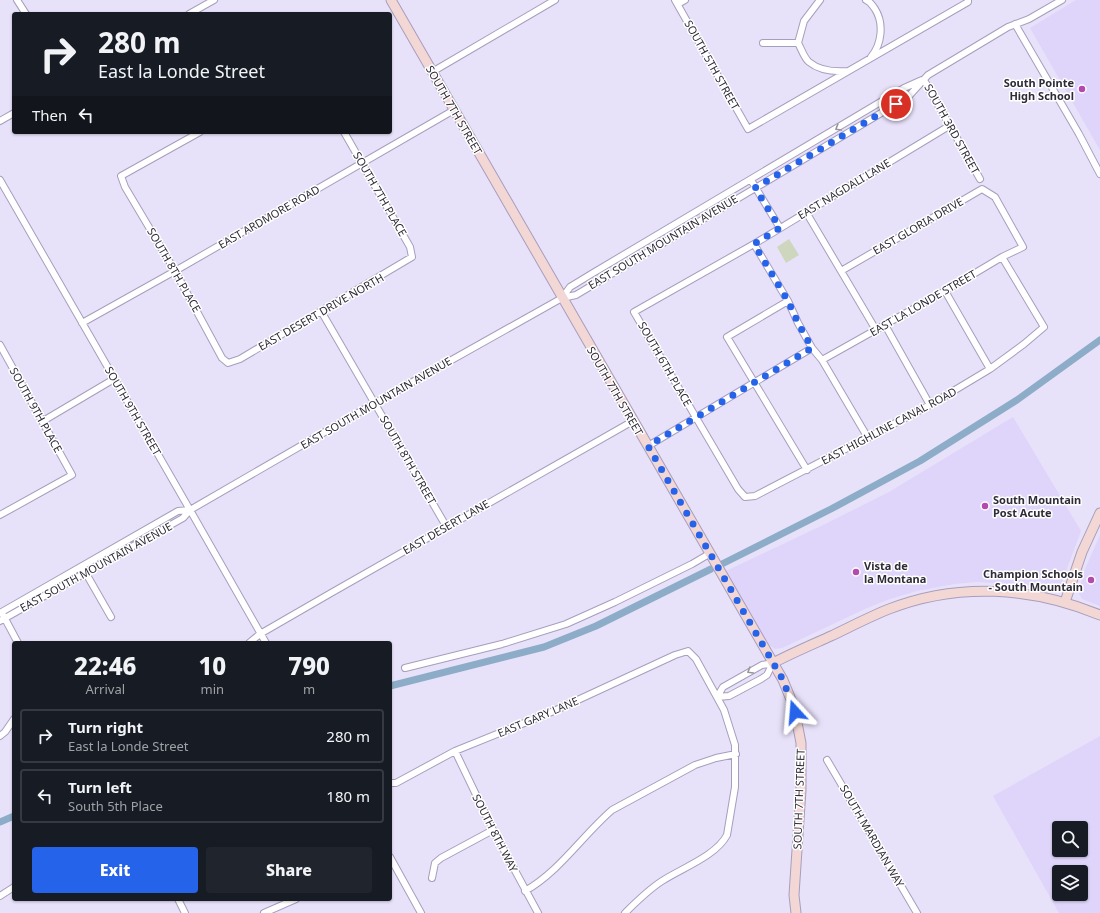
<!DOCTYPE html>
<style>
body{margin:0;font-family:"Noto Sans",sans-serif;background:#20242c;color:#f1f3f6;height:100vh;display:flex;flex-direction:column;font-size:15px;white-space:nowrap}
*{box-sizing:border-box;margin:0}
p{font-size:13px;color:#9ea1a6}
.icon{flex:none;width:22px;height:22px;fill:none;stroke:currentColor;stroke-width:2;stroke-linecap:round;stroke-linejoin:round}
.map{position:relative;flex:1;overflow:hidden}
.details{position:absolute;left:12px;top:641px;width:380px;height:260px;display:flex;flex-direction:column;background:#171b24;border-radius:4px;box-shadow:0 1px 3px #0004}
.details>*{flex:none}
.hud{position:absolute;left:12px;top:12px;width:380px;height:122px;border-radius:4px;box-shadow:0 1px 3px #0004;background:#171b24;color:#f1f3f6;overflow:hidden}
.controls{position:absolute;left:1052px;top:821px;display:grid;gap:8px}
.controls a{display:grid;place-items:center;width:36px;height:36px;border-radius:4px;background:#171b24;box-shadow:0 1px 3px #0004;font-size:20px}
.pin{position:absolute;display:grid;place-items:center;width:34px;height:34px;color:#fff;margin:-17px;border:2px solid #fff;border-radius:50%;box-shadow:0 1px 4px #0007}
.me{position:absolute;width:44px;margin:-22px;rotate:341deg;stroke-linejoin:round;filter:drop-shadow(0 0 3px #0008)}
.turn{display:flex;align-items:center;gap:14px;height:84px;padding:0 20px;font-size:18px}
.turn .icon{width:52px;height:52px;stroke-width:2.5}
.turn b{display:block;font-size:28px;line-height:34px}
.then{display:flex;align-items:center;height:38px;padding:0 20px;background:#0003;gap:8px;font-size:15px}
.eta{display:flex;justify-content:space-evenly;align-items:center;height:68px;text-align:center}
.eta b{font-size:24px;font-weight:800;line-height:28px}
.primary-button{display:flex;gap:8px;margin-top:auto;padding:8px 20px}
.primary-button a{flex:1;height:46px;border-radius:4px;background:#2563eb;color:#fff;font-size:16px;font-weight:800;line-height:46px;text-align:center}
.primary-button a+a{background:#20242c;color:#f1f3f6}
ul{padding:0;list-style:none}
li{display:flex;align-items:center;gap:12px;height:54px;margin:0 8px 6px;padding:0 12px;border:2px solid #363941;border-radius:4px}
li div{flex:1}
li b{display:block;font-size:15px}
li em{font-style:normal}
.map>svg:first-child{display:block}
.built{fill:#dfd4fa;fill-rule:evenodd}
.green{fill:#ced7be}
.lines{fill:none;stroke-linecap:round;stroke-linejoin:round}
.canal{stroke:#8dacc7;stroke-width:7}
.street-casing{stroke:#a79ebc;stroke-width:8}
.secondary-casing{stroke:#a79ebc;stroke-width:11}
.street{stroke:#fff;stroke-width:6}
.secondary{stroke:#f2d7d5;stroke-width:9}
.oneway{stroke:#97959b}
.route{stroke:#2563eb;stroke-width:7;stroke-dasharray:0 12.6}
.poi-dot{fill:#b34aad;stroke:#fff;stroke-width:1.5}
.labels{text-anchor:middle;stroke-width:3;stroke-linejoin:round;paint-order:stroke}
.street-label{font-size:11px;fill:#2f2b37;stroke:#fff}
.poi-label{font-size:11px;font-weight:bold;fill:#2f2b37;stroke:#fff;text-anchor:end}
</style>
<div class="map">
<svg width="1100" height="913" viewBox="0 0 1100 913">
<rect width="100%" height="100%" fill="#e8e1fa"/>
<path class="built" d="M1076 0H1100V150L1030 28Z
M1013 417 1081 531 1060 587 1054 590 1027 585 976 582 954 584 917 591 890 599 867 608 782 648 775 649 769 645 726 571 821 526 889 492Z
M1100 535V606L1082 599 1078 592 1085 569Z
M1100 736V913H1059L993 796ZM1059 828H1081V850H1059ZM1059 872H1081V894H1059Z"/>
<path class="green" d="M789 239 799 255 786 263 777 247Z"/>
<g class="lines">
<path class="canal" d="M720 565 831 509 920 461 1017 400 1100 340
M390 686 544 647 596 626 711 569
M0 822 14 816"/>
<g class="street-casing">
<path id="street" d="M17 0 26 14
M675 0 748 129 968 2V0
M820 0 804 21 798 43C801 48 804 58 809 62 820 71 835 72 848 71
M866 0C871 2 872 5 875 9 884 23 882 44 871 57
M678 4 685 0
M189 14 214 0
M1015 24 1079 134 1100 174
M763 43H798
M432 72 555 0
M924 80 980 179
M0 121 14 113
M949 126 754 244 634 312 738 489 745 497 755 496 930 405 990 369 1024 344 1044 327 1002 257
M200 132 121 176 125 187 175 271 222 358 228 363 240 359 412 257 410 247 344 132
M0 180 190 510 266 643
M751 180 780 228
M806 212 876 330
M754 244 788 301 798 323 812 348 822 360 868 438
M945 291 990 369
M562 298 570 287 593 273 904 88 922 80
M788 301 727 337 807 470
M321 311 446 526
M82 323 175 271 454 110
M885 325 930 405
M0 345 72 475 0 515
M822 360 945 291 1002 257 1023 247 995 197 982 189 841 271
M43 421 114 379
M648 446 812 348
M84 570 111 617
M0 613 178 511 190 510
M3 615 18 643
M0 621 183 518 190 510 375 403 562 298 576 295 908 97 928 75 1008 27 1029 19 1062 0
M249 643 260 634 331 593 633 421
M405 668 502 644 566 624 615 602 692 564 709 554
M717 697 729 696 761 679 767 675 773 663
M717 697 723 687 762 665 773 663
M0 736 5 732 14 719
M455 751 493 830 538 913
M827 760 917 913
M390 783H396L455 751 554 711 675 655 688 651 696 659 724 710 735 745V787L727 835C716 856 682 868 662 881 648 890 637 901 625 913
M390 857 421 913
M432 878 435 863 441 858 493 830
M525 891C560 871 582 836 612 810L695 765 716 758 736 754
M0 896 14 887
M178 899 185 913
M264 913 296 899"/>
</g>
<g class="secondary-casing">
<path id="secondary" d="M391 0 783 680 794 707 801 743V790L794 895 796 913
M1065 602 1082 552 1100 513
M773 663C792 653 811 645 831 636 850 627 869 617 889 609 958 582 1033 587 1100 615"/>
</g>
<use href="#street" class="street"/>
<use href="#secondary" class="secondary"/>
</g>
<defs><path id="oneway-chevron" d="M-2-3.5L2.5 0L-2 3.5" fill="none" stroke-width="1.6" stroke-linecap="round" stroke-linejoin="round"/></defs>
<g class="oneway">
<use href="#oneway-chevron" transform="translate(838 128) rotate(149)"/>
<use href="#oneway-chevron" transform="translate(750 671) rotate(150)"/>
</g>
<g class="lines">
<path class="route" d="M795 712 783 680 648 446 812 348 798 323 788 301 754 244 780 228 755 188 896 104"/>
</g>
<g class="poi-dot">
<circle cx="1082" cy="89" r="4"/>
<circle cx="985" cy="506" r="4"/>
<circle cx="856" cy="572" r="4"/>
<circle cx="1091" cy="580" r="4"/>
</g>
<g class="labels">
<g class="street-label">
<text transform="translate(712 65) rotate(61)" y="4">SOUTH 5TH STREET</text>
<text transform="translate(454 110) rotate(60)" y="4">SOUTH 7TH STREET</text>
<text transform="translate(952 129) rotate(61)" y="4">SOUTH 3RD STREET</text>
<text transform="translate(844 189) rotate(-31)" y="4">EAST NAGDALI LANE</text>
<text transform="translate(380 194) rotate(60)" y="4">SOUTH 7TH PLACE</text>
<text transform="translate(269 217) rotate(-30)" y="4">EAST ARDMORE ROAD</text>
<text transform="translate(918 226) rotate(-30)" y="4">EAST GLORIA DRIVE</text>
<text transform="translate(663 242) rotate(-31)" y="4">EAST SOUTH MOUNTAIN AVENUE</text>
<text transform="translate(174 270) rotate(60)" y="4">SOUTH 8TH PLACE</text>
<text transform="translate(923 303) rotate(-30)" y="4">EAST LA LONDE STREET</text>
<text transform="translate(321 312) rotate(-30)" y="4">EAST DESERT DRIVE NORTH</text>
<text transform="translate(665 364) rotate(60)" y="4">SOUTH 6TH PLACE</text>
<text transform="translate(615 391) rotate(60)" y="4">SOUTH 7TH STREET</text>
<text transform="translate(376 403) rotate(-30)" y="4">EAST SOUTH MOUNTAIN AVENUE</text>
<text transform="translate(36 410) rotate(61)" y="4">SOUTH 9TH PLACE</text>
<text transform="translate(133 411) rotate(60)" y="4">SOUTH 9TH STREET</text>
<text transform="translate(889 426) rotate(-28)" y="4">EAST HIGHLINE CANAL ROAD</text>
<text transform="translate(408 460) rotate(60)" y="4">SOUTH 8TH STREET</text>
<text transform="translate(446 527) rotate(-30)" y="4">EAST DESERT LANE</text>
<text transform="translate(96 567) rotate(-29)" y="4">EAST SOUTH MOUNTAIN AVENUE</text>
<text transform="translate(538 717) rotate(-23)" y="4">EAST GARY LANE</text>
<text transform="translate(799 799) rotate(-88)" y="4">SOUTH 7TH STREET</text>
<text transform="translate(495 833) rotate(63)" y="4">SOUTH 8TH WAY</text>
<text transform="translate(872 836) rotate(60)" y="4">SOUTH MARDIAN WAY</text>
</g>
<g class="poi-label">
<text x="1074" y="87">South Pointe<tspan x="1074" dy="13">High School</tspan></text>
<text x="993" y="504" text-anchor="start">South Mountain<tspan x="993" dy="13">Post Acute</tspan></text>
<text x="864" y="570" text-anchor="start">Vista de<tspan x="864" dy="13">la Montana</tspan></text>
<text x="1083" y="578">Champion Schools<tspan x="1083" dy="13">- South Mountain</tspan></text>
</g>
</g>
</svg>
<div class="controls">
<a><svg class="icon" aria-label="search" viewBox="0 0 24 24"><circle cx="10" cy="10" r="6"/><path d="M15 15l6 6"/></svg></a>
<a><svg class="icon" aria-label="layers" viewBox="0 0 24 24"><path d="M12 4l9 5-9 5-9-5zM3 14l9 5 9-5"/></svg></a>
</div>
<div class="pin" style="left:896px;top:104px;background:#d93025"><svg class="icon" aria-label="arrive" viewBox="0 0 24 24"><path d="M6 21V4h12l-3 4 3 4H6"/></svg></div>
<svg class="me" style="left:795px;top:712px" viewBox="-20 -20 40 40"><path d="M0-17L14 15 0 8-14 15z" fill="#2563eb" stroke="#fff" stroke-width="4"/></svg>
<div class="hud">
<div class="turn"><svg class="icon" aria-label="right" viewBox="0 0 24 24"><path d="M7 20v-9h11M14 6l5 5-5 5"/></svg><div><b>280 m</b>East la Londe Street</div></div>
<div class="then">Then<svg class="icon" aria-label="left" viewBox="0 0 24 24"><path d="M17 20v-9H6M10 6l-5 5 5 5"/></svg></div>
</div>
<section class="details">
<div class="eta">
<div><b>22:46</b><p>Arrival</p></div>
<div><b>10</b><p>min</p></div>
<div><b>790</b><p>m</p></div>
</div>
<ul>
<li><svg class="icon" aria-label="right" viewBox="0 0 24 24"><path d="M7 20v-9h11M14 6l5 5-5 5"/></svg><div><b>Turn right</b><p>East la Londe Street</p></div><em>280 m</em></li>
<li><svg class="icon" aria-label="left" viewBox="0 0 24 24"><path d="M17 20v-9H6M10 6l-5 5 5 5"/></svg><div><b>Turn left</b><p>South 5th Place</p></div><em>180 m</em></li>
</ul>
<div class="primary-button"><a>Exit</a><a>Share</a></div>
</section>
</div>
